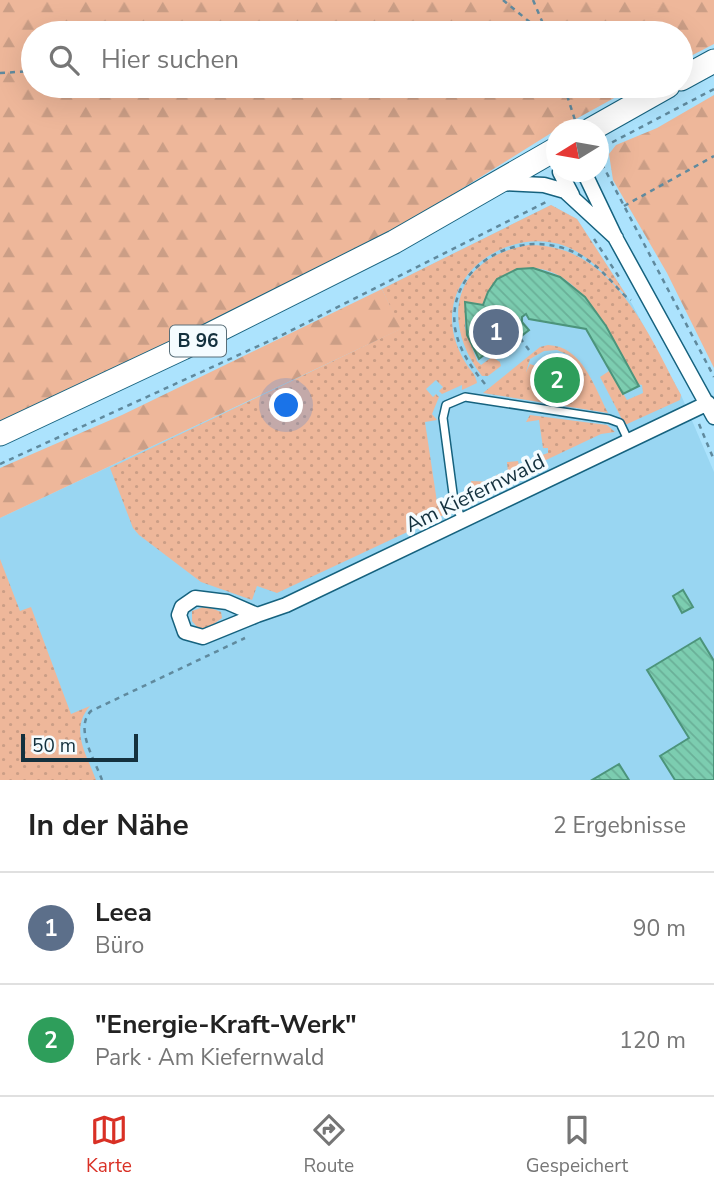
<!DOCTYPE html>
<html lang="de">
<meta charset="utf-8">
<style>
body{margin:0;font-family:"Nunito Sans",sans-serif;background:#f2f2f2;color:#222}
.compass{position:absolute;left:546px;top:119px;width:63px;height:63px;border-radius:50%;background:#fff;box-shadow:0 7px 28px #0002;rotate:259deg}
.scale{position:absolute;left:21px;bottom:18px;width:117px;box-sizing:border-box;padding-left:7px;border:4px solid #14313e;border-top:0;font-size:19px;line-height:24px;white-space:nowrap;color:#14313e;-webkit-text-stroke:5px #f5fcff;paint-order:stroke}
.you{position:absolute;left:287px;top:406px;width:24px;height:24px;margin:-18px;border:5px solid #fff;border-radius:50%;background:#1a73e8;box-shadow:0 0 0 10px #1a73e833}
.badge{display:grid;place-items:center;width:46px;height:46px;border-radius:50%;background:#d93025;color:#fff;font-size:23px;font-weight:700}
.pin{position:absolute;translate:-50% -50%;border:4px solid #fff;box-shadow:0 2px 7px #0006}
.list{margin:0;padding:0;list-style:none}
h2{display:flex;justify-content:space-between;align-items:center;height:91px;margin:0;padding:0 28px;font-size:30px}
h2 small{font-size:23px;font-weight:400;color:#767676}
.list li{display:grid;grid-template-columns:46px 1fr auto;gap:21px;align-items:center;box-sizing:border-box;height:112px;padding:0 28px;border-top:2px solid #e0e0e0}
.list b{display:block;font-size:26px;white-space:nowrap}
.list p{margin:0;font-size:23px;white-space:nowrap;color:#767676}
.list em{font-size:23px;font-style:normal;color:#767676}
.icon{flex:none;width:38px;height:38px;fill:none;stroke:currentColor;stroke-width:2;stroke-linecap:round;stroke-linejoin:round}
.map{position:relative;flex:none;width:714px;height:780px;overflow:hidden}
.search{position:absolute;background:#fff;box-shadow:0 7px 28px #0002;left:21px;right:21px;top:21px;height:77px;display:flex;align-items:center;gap:18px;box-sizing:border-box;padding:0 24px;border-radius:38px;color:#767676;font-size:26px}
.sheet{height:315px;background:#fff}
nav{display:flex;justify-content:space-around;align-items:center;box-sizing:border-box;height:98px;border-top:2px solid #e0e0e0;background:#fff;font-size:19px;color:#767676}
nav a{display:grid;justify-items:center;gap:4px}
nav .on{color:#d93025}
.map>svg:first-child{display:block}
</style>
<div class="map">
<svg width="714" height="780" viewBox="0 0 714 780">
<defs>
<pattern id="grass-dots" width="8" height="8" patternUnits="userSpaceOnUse" patternTransform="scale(1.75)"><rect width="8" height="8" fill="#eeb79a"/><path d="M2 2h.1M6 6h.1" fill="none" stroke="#cb9e86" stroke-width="1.8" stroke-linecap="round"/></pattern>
<pattern id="forest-firs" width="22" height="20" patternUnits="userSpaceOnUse" patternTransform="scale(1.75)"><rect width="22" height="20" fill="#eeb79a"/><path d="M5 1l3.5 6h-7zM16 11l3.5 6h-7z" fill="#cb9e86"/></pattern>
<pattern id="building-back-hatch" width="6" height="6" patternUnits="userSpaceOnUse" patternTransform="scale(1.75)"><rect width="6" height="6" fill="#7ccdb0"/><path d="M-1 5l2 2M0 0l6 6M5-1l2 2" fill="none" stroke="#6ab098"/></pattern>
</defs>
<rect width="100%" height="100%" fill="#ace3fd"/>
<!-- built -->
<path fill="#99d6f2" d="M551 205 577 219 632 304 681 395 714 472V780H0V518L399 330 382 289Z"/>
<!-- grass -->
<path fill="url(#grass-dots)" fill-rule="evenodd" d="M551 205 577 219 627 296C606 278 593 257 565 246 515 228 452 264 452 319 452 335 458 351 467 365 471 371 476 375 477 383L462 390V385L442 394 439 391 443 387 436 380 426 389 433 397 436 394 439 397 432 414 437 420 425 422 437 502 447 500 448 513 277 593 257 586 252 600 201 582 139 535 133 528 110 468 400 329 382 289Z
M529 245C612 244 648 333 681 395L680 400 625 425 600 377 609 371 627 400 643 393 642 385 638 384C615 343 576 250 513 271 497 276 487 289 483 305L465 303V328L477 361 481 365 492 357 500 362 501 366 488 376H482C439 320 454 257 529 245Z
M548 345C582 346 594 386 608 413L483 393 540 347ZM557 350 569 355 582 374 574 400 558 403 526 372 530 359 544 351Z
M530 415 607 425 615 432 601 434 472 495 463 503 460 494 472 491 471 481 496 482V475L508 473 507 462 518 461 519 466 532 465 531 459 548 453V448H543L539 420 526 422Z
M0 559 20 611 31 607 71 714 90 706C69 730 87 755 96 780H0Z
M206 606 221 612 222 618 208 628H198L192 621V611Z"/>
<!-- forest -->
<path fill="url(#forest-firs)" d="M0 0H714V44L681 61V33H33V86H636L556 130 397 229 165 347 0 423Z
M714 95V368L667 273 613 180 609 154 616 145 657 128Z
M382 289 401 329 0 518V468L122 415Z"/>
<!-- park -->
<path fill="#eeb79a" d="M530 364 550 371 575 366 589 387C574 408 553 403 531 396L526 372Z"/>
<!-- building -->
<path fill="url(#building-back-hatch)" stroke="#4c947b" stroke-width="2" d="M533 268 560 277 585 297 606 326 639 386 623 394 586 329 529 319 526 314 522 317V322L529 330 500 353 495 346 479 359 467 335 465 302 483 305 488 292 497 279 517 269Z
M683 590 693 607 682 613 673 596Z
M700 638 714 661V780H675L660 756 689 738 647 670Z
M619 764 629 780H592Z"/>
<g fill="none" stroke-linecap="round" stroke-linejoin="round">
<defs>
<path id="lane" d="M463 522 454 501 443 418 446 405 465 397 609 419 620 423 629 442"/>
<path id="street" d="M560 172 572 195
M584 172 616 239 714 417
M500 183 544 185 565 191 616 238
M257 615 203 637 185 632 179 615 182 607 195 598 227 602 257 615 286 605 708 403"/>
<path id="primary" d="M681 79 714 61
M590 130 668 86
M0 434 183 348 394 242 556 149"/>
</defs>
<!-- lane casing -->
<use href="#lane" stroke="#16627e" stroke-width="10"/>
<!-- street casing -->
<use href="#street" stroke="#16627e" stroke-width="17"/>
<!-- primary casing -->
<use href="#primary" stroke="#16627e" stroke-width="25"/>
<!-- path -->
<path stroke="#608a9e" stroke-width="2.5" stroke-dasharray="5 5" stroke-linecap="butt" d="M503 0 543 33
M533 0 547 33
M0 73 33 71
M564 86 575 120
M714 89 607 145 602 164 714 377
M624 206 714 156
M594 239 619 277
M520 338 529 350
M485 384C471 367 459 350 455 328 447 270 508 233 559 247 577 251 596 264 608 278 616 285 622 295 631 300
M699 424 714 460
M0 464 278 337 546 202
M102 780C95 760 74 728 91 711L245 638"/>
<!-- lane -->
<use href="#lane" stroke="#fff" stroke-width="7"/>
<!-- street -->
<use href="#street" stroke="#fff" stroke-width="14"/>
<!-- primary -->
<use href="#primary" stroke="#fff" stroke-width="23"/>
</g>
<g text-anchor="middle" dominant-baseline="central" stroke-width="7" stroke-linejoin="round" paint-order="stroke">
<!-- shield labels -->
<rect fill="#f5fcff" stroke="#586e78" stroke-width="2" x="170" y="325.5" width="56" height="31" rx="5"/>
<g font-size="19" font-weight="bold" fill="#14313e">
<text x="198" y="341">B 96</text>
</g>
<!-- street labels -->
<g font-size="21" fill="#14313e" stroke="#f5fcff">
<text transform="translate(475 493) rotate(-26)">Am Kiefernwald</text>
</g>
</g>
</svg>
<svg class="compass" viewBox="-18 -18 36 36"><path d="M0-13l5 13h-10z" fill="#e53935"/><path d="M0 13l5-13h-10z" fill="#767676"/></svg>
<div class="scale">50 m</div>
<div class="you"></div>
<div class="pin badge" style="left:496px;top:332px;background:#5c6f8a">1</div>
<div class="pin badge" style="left:557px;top:380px;background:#2e9e5b">2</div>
<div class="search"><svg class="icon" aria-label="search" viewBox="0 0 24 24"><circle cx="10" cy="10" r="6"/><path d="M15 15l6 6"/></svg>Hier suchen</div>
</div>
<section class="sheet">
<h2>In der Nähe<small>2 Ergebnisse</small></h2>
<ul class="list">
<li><span class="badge" style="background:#5c6f8a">1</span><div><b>Leea</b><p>Büro</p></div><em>90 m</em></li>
<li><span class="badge" style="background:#2e9e5b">2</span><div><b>&quot;Energie-Kraft-Werk&quot;</b><p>Park · Am Kiefernwald</p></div><em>120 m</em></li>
</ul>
</section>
<nav>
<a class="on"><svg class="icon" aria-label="map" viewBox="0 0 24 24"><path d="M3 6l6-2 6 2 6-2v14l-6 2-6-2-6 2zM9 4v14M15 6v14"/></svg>Karte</a>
<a><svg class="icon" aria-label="directions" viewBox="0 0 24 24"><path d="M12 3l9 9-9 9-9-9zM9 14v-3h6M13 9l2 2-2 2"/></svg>Route</a>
<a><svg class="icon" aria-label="saved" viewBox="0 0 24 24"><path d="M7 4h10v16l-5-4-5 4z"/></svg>Gespeichert</a>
</nav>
